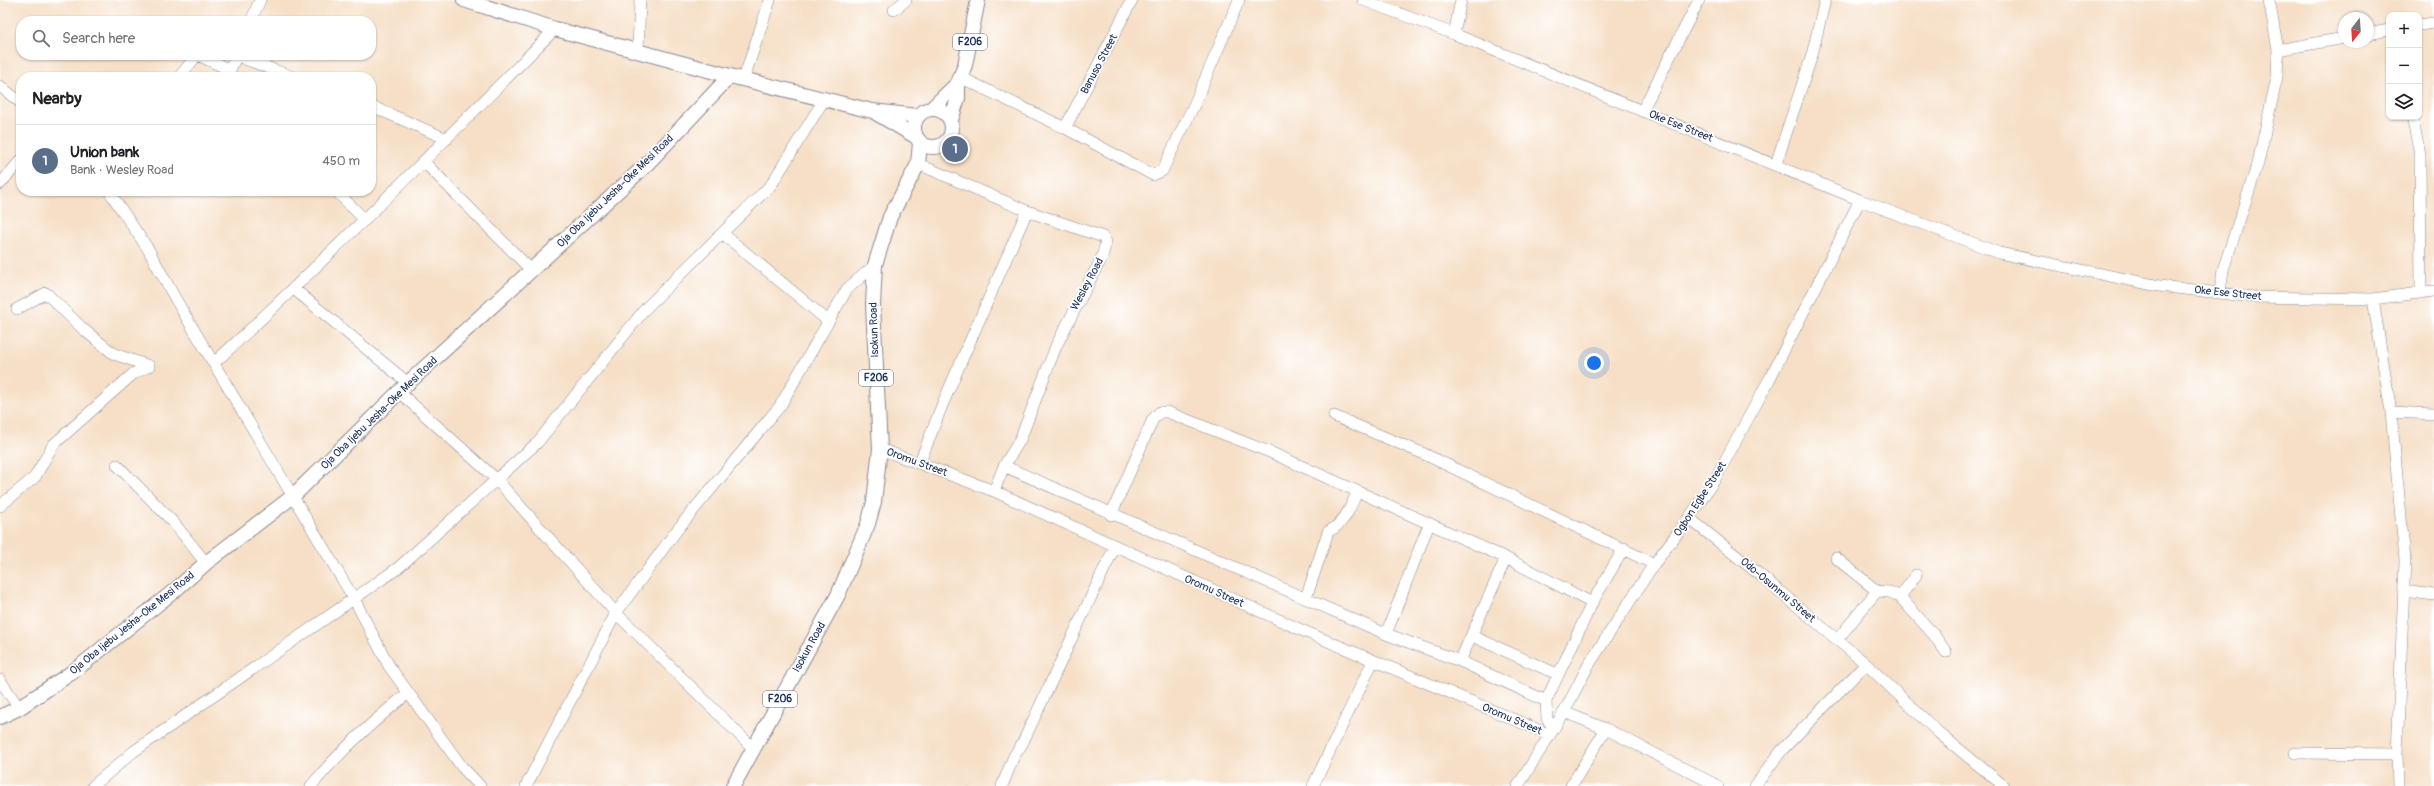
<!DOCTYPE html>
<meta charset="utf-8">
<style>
body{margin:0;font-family:Pangolin,sans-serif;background:#f6f6f6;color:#202124}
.controls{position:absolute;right:12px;top:12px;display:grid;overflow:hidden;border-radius:8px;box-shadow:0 1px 3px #0004}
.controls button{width:36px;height:36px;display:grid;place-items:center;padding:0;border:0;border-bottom:1px solid #e0e0e0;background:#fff;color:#202124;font:20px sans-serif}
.compass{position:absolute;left:2338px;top:12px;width:36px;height:36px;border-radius:50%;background:#fff;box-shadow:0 1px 3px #0004;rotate:197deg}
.you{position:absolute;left:1594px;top:363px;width:14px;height:14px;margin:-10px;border:3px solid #fff;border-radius:50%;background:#1a73e8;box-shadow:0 0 0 6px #1a73e833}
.badge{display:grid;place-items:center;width:26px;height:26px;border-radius:50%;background:#b5179e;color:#fff;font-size:13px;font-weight:700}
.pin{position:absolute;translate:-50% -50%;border:2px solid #fff;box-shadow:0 1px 4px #0006}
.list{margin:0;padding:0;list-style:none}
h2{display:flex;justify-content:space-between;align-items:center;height:52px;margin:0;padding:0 16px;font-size:17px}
h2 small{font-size:13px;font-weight:400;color:#757577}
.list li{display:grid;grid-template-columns:26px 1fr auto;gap:12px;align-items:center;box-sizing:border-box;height:72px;padding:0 16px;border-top:1px solid #e0e0e0}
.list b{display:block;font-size:15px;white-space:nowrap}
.list p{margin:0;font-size:13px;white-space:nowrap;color:#757577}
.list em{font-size:13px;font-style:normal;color:#757577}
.icon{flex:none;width:22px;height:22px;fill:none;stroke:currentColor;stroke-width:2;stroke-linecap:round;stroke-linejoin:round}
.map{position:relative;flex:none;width:2434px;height:786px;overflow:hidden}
.search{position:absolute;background:#fff;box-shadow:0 1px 3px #0004;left:16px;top:16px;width:360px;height:44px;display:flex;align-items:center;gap:10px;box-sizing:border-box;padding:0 14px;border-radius:16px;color:#757577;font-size:15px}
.panel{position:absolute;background:#fff;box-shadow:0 1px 3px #0004;left:16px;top:72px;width:360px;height:124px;border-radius:16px}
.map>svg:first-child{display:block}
</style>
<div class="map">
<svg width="2434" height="786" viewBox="0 0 2434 786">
<rect width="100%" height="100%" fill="#fff"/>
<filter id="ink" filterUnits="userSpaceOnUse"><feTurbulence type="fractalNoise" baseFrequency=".025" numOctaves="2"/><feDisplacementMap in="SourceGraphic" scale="8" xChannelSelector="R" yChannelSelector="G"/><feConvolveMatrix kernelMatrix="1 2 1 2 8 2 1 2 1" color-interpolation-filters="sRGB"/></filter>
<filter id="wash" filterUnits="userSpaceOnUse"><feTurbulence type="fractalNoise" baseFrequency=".012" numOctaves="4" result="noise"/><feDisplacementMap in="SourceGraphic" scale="16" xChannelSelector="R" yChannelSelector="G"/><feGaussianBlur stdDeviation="0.9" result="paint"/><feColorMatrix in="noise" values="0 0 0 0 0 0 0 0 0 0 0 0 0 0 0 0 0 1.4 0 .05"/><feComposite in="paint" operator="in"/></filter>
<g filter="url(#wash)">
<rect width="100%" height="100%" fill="#f6dfc6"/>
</g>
<g filter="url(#ink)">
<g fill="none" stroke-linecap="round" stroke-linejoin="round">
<defs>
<path id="minor" d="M1363 0 1454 34 1860 200 1999 253 2159 286 2254 297 2373 299 2434 291
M894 10 906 0
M251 21 260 0
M2419 25 2434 23
M1454 34 1461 0
M2368 34 2389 30
M2278 50 2344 38
M638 51 640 0
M198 55 230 70 237 55
M237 56 293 77
M179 77 197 55
M960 77 1065 128 1153 175 1162 171 1194 105 1239 0
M744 78 770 0
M0 86 21 103
M371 106 447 139
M1642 111 1699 0
M2412 117 2420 154 2421 293
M1065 128 1132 0
M425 163 532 271
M918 164 1027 211 1103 237 1106 242 1102 257 1056 346 1020 440 1004 466 994 491
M1776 164 1812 55 1825 0
M0 184 21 160
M109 191 148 249 176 300 354 599 389 666 462 767 480 786
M336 191 365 220
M722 233 828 321
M294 289 408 383
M2220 292 2223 270 2258 163 2277 77 2278 50 2269 0
M2373 299 2391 412 2405 560 2397 754 2398 786
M17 309 46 293 83 329 114 354 149 366
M214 363C331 255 443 143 555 29
M399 392 496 479 616 613 753 748
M2391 412 2434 414
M1334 416 1422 453 1654 564
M880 449 994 491 1306 632 1548 734
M920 462 943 403 1027 211
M117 465 173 522 206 563
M1004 466 1386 634 1460 661 1546 701
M0 506 35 477 53 445 133 374 149 366
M1111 515 1153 419 1160 412H1167L1272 453 1506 558 1592 603
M1689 518 1765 579 1866 664 1939 733 2004 786
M1836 558 1877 591
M1916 575 1900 597 1934 635 1946 652
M2404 591 2434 595
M1306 598 1328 532C1345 522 1350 509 1357 492
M1386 634 1429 524
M1472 636 1557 674
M1837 640 1877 591 1890 592 1900 597
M1460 661 1506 558
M0 680 19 708
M1564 712 1606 729 1718 786
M1553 727 1547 719 1546 701 1592 603 1624 548
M2295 753 2397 754
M93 786 133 752 398 568 537 443 646 308 771 185 825 98
M311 786C340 751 372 722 407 694
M526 786 616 613 677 530 780 406 847 289 875 265
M1002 786 1014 756 1022 744 1115 546
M1313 786 1373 661
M1518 786 1564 712 1588 666 1654 564 1689 518 1715 479 1769 380 1860 200
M1571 786 1606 729
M1755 786 1782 750 1866 664"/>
<path id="major" d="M464 0 555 29 730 76 872 111 918 116
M914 128a19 19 0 1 1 38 0a19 19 0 1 1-38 0Z
M931 109 958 83 965 65 978 0
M876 113 915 136
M951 120 958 98V83
M0 717 19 708 74 671 174 591 206 563 292 497 408 383 645 166 730 76
M733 786 838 595 868 524 874 502 880 449 873 305 875 265 890 217 918 164 920 143"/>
</defs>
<!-- minor casing -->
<use href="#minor" stroke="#888792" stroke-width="12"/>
<!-- major casing -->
<use href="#major" stroke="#888792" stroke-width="16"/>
<!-- minor -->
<use href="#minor" stroke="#fff" stroke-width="11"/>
<!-- major -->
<use href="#major" stroke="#fff" stroke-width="14"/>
</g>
</g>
<g text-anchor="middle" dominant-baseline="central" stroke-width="3.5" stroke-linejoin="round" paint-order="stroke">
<!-- shield labels -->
<g fill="#fff" stroke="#5f6d8e" stroke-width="1">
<rect x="953" y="34" width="34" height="16" rx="3"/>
<rect x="859" y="370" width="34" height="16" rx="3"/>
<rect x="763" y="691" width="34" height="16" rx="3"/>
</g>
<g font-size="10" font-weight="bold" fill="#1b2f5e">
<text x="970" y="42">F206</text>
<text x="876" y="378">F206</text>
<text x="780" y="699">F206</text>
</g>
<!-- street labels -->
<g font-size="11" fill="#1b2f5e" stroke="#fff">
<text transform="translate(1099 64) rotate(-62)">Banuso Street</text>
<text transform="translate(1681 126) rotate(22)">Oke Ese Street</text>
<text transform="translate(615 191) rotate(-44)">Oja Oba Ijebu Jesha-Oke Mesi Road</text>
<text transform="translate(1087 284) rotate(-62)">Wesley Road</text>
<text transform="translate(2228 293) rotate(6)">Oke Ese Street</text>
<text transform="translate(874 330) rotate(-92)">Isokun Road</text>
<text transform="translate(379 413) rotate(-44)">Oja Oba Ijebu Jesha-Oke Mesi Road</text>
<text transform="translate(917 462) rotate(20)">Oromu Street</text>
<text transform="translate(1700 499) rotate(-57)">Ogbon Egbe Street</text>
<text transform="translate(1778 590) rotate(40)">Odo-Osunmu Street</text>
<text transform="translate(1214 591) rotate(24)">Oromu Street</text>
<text transform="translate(132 623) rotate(-39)">Oja Oba Ijebu Jesha-Oke Mesi Road</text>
<text transform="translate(809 647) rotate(-61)">Isokun Road</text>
<text transform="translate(1512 719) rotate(23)">Oromu Street</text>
</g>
</g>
</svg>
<div class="controls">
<button>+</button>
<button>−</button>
<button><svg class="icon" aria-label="layers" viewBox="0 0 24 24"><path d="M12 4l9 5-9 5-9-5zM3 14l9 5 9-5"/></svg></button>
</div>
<svg class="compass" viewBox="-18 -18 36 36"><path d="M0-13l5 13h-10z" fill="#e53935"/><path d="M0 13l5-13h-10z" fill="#757577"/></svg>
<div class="you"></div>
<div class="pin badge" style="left:955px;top:149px;background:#5c6f8a">1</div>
<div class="search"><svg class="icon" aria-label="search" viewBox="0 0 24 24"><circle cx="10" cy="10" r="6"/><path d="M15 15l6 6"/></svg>Search here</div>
<section class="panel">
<h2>Nearby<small></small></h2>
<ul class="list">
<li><span class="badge" style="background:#5c6f8a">1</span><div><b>Union bank</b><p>Bank · Wesley Road</p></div><em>450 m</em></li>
</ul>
</section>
</div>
